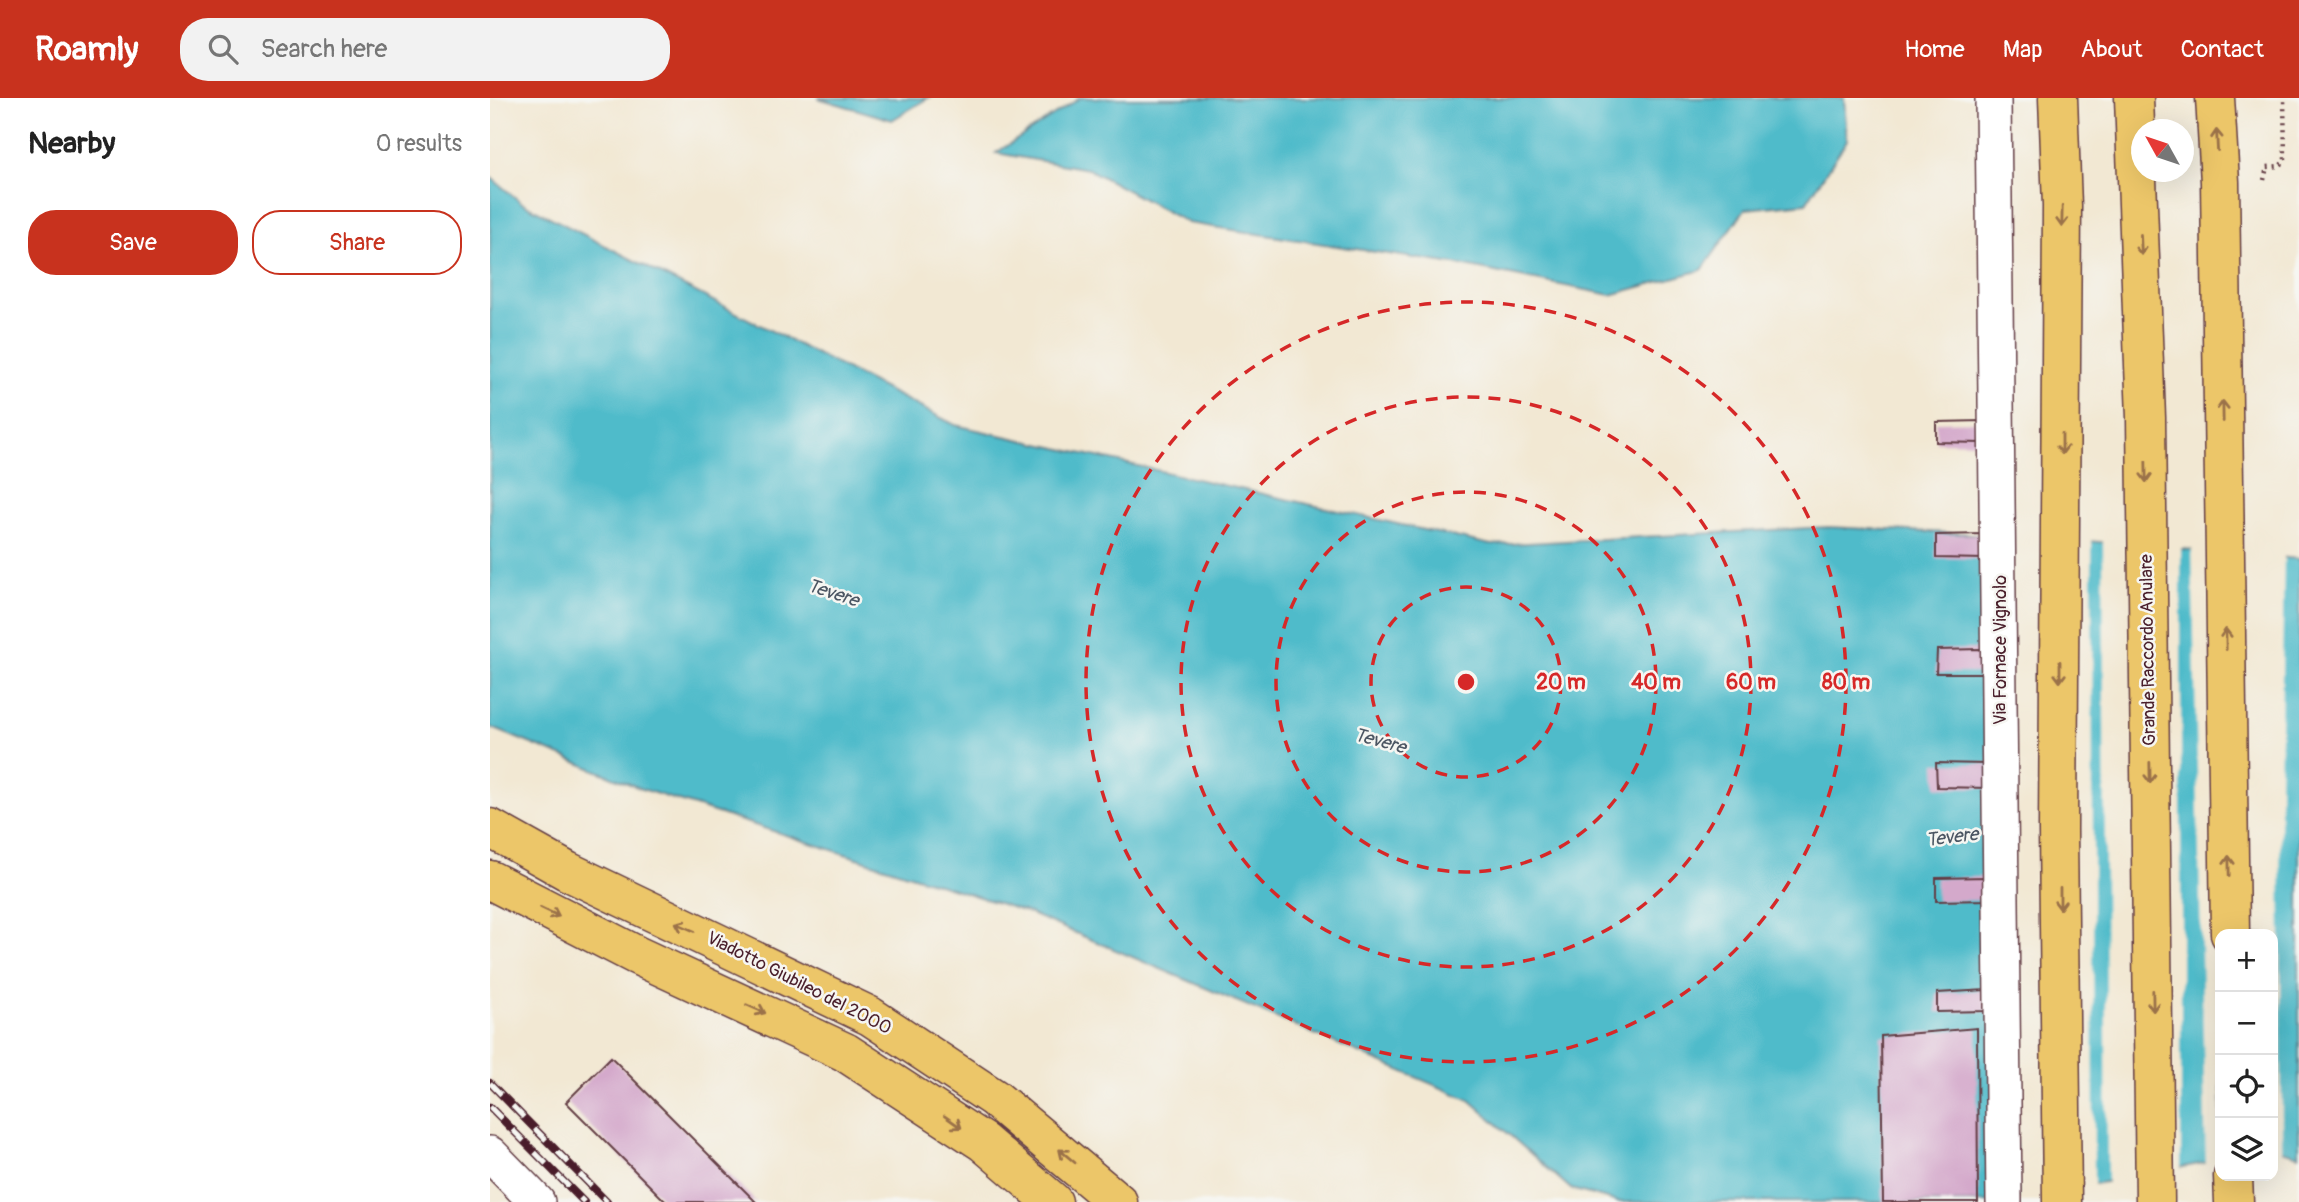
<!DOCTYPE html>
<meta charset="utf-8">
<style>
body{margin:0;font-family:Pangolin,sans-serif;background:#f2f2f2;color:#222}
.controls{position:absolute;right:21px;bottom:21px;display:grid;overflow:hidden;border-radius:14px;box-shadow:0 7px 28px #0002}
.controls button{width:63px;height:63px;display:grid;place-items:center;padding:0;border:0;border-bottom:2px solid #e0e0e0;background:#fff;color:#222;font:35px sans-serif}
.compass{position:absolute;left:1641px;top:21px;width:63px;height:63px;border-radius:50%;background:#fff;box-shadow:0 7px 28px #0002;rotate:310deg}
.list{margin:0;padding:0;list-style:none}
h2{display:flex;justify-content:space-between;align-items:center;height:91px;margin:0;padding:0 28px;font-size:30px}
h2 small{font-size:23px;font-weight:400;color:#767676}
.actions{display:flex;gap:14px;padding:21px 28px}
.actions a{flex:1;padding:16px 0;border:2px solid #c8321e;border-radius:28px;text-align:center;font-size:24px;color:#c8321e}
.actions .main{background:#c8321e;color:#fff}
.icon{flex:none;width:38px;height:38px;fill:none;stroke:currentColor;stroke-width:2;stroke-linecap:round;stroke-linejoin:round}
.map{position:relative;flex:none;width:1809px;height:1104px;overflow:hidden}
header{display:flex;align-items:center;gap:42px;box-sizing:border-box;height:98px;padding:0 35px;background:#c8321e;color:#fff}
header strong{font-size:33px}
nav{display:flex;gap:38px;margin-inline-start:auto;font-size:24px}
.search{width:490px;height:63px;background:#f2f2f2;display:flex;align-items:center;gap:18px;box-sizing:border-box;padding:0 24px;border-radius:28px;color:#767676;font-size:26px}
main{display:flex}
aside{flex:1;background:#fff}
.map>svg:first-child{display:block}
</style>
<header>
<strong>Roamly</strong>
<div class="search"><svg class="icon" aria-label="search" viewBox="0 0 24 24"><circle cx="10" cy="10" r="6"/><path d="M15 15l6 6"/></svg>Search here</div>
<nav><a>Home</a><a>Map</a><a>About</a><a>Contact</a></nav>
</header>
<main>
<aside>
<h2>Nearby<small>0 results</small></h2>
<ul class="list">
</ul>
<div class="actions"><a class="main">Save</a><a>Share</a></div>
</aside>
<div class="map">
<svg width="1809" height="1104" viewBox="0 0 1809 1104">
<rect width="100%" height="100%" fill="#f6f6f2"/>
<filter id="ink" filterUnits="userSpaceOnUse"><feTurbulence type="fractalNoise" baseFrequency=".0143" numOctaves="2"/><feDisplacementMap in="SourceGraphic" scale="14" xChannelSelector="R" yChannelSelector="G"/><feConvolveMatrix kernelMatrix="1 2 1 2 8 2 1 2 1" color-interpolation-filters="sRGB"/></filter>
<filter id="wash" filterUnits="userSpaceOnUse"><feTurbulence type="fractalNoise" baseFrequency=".00686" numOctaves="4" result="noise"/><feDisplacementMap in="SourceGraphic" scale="28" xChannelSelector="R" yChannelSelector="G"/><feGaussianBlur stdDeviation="1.57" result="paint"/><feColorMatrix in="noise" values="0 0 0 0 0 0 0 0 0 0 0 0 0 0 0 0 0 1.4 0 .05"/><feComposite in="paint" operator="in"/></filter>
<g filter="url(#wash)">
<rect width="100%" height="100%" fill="#f2e8d3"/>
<!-- water -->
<path fill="#4fbbca" stroke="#4c6d7a" stroke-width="2" d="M328 0H438L402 22Z
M590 0H1354L1357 42 1316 105 1255 111 1212 172 1121 197 970 167 698 125 598 71 506 55Z
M0 79 32 105 465 327 1001 447 1338 429 1562 440 1809 461V1057L1787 1051 1783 836H1730V1062L1510 1104H1128L1081 1091 980 1002 536 814 152 691 0 629Z"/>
<!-- pier -->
<path fill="#f2e8d3" d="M1495 434 1602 440 1604 1089 1529 1104Z
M1613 441 1691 448V1073L1617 1087Z
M1702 448 1794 456 1790 698 1792 1056 1783 1055V836H1730V1065L1716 1068Z"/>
<g id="blocks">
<!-- building -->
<path fill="#d4a9cb" d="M1493 323V345L1446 344V324Z
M1495 436V461L1446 460V437Z
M1491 551 1492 575H1446L1447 552Z
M1446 665 1498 666 1499 690 1447 689Z
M1498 779 1499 802 1446 803V780Z
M1496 892 1497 913 1447 914V895Z
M1487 930 1488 1104H1393L1391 938Z
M121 959 266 1104H176L76 1004Z"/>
</g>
</g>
<g filter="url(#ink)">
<use href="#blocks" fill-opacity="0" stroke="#633d44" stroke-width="2"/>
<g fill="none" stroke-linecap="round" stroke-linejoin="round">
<defs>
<path id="tertiary" d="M1503 0 1514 1104
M0 1056 47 1104"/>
<path id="trunk" d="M0 730 77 773 380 918 504 1000 628 1104
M0 782 146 857 355 954 493 1044 563 1104"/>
<path id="motorway" d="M1568 0 1572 108 1568 732 1572 1104
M1644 0 1656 320 1665 1104
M1725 0 1730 84 1740 836
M1743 1078 1744 1104"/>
</defs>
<!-- tertiary casing -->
<use href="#tertiary" stroke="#633d44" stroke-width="38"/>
<!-- trunk casing -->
<use href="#trunk" stroke="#633d44" stroke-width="41"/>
<!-- motorway casing -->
<use href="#motorway" stroke="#633d44" stroke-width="41"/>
<!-- path -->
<path stroke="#633d44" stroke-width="4.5" stroke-dasharray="2 5" stroke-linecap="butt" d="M1774 82 1777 69 1790 68 1795 62 1794 0"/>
<!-- tertiary -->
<use href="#tertiary" stroke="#fff" stroke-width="35"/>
<!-- trunk -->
<use href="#trunk" stroke="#ecc669" stroke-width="38"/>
<!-- motorway -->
<use href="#motorway" stroke="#ecc669" stroke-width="38"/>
<defs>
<path id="rail" d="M0 985 117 1104
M0 1009 94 1104"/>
</defs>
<!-- rail casing -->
<use href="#rail" stroke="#4a1f2b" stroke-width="8"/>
<!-- rail -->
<use href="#rail" stroke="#f6f6f2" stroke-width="5" stroke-dasharray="16" stroke-linecap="butt"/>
</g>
<!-- one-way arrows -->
<defs><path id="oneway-shaft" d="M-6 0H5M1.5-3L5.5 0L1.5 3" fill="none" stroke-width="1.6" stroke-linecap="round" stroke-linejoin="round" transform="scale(1.75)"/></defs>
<g stroke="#9b724a">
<use href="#oneway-shaft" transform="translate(1727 42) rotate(-93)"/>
<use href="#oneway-shaft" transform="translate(1572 119) rotate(91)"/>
<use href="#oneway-shaft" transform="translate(1651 147) rotate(87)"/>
<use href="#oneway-shaft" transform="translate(1733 313) rotate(-91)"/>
<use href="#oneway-shaft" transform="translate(1572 346) rotate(90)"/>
<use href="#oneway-shaft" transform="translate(1656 374) rotate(89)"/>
<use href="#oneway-shaft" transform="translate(1736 541) rotate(-91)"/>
<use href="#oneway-shaft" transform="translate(1570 574) rotate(90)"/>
<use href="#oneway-shaft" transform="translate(1660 675) rotate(89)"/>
<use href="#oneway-shaft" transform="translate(1739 768) rotate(-91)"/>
<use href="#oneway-shaft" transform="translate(1570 801) rotate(90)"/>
<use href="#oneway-shaft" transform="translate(60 814) rotate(26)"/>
<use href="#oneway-shaft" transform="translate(195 829) rotate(-156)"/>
<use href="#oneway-shaft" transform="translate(1663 903) rotate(89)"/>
<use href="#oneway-shaft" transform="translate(266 911) rotate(24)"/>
<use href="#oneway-shaft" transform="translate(463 1024) rotate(35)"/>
<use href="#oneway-shaft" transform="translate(577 1058) rotate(-140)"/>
</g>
</g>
<!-- distance rings -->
<g fill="none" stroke="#d62828" stroke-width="3.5" stroke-dasharray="12 9">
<circle cx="976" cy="584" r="95"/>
<circle cx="976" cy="584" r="190"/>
<circle cx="976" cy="584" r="285"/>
<circle cx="976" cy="584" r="380"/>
</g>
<g text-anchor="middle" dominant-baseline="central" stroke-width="5" stroke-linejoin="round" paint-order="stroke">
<!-- street labels -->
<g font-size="18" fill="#4a1f2b" stroke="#f6f6f2">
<text transform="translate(1510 552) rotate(-90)">Via Fornace Vignolo</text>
<text transform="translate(1658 552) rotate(-91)">Grande Raccordo Anulare</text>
<text transform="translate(309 885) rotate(27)">Viadotto Giubileo del 2000</text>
</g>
<!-- water labels -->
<g font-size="19" font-style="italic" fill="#4c5663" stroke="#f6f6f2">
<text transform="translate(343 495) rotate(18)">Tevere</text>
<text transform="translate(890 643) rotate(15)">Tevere</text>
<text transform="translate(1462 739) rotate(-7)">Tevere</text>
</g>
</g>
<circle cx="976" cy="584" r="10" fill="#d62828" stroke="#f6f6f2" stroke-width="3.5"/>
<g font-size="21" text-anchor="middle" font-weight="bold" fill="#d62828" stroke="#f6f6f2" stroke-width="5" stroke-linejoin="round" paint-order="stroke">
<text x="1071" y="591">20 m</text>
<text x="1166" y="591">40 m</text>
<text x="1261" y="591">60 m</text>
<text x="1356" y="591">80 m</text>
</g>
</svg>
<div class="controls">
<button>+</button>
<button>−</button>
<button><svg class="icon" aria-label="locate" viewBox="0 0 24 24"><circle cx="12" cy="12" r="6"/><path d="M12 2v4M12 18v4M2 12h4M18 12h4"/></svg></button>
<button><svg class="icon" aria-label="layers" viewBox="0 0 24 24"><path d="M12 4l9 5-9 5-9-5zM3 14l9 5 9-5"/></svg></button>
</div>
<svg class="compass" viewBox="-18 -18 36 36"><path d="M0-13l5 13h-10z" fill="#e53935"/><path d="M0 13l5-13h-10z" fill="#767676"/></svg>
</div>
</main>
